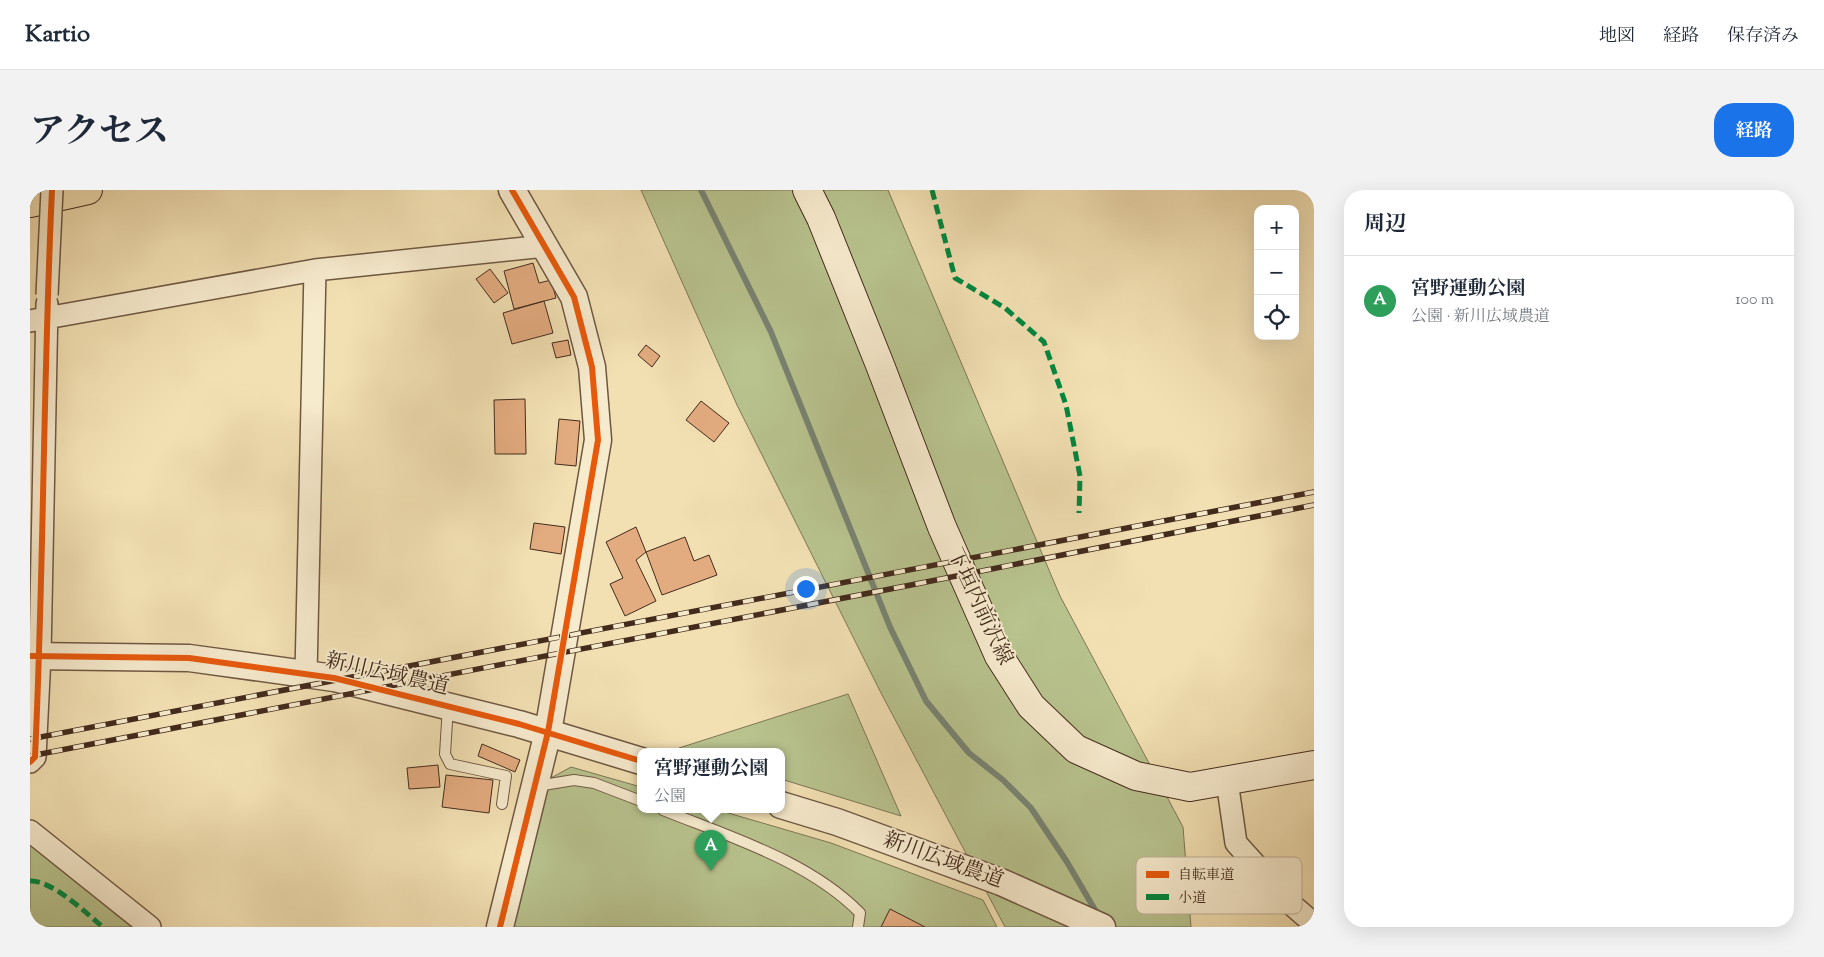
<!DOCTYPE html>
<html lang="ja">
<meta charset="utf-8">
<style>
body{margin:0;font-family:"Sorts Mill Goudy","Noto Serif JP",serif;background:#f2f2f3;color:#1f2937}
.controls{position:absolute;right:15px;top:15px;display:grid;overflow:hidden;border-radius:10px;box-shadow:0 5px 20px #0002}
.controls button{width:45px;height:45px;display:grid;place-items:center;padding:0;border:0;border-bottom:1px solid #e0e1e3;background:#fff;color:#1f2937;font:25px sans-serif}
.you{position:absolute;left:775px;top:398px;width:18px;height:18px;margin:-12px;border:4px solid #fff;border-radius:50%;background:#1a73e8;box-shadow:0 0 0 8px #1a73e833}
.badge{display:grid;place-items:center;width:32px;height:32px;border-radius:50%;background:#1a73e8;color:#fff;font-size:16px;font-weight:700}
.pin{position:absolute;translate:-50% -41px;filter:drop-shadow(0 1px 2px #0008)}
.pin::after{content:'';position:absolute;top:26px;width:18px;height:15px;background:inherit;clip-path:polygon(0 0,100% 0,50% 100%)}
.popup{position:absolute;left:607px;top:558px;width:148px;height:65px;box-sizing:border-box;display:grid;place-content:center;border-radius:10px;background:#fff;filter:drop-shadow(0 1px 4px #0005);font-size:16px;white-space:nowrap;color:#747a83}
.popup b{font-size:19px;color:#1f2937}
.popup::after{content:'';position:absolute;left:50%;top:100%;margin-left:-10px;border:10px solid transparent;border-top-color:#fff}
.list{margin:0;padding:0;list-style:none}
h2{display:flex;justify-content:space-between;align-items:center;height:65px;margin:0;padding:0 20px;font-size:21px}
h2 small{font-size:16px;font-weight:400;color:#747a83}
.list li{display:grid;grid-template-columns:32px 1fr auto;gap:15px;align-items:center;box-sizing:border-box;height:90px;padding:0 20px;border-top:1px solid #e0e1e3}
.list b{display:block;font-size:19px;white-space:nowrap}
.list p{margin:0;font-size:16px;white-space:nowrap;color:#747a83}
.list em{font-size:16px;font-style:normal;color:#747a83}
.icon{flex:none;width:28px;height:28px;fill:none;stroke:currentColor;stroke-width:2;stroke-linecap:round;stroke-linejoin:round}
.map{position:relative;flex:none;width:1284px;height:737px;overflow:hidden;border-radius:20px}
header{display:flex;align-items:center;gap:30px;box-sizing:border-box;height:70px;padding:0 25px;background:#fff;border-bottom:1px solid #e0e1e3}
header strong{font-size:24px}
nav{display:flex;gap:28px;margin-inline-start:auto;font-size:18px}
.intro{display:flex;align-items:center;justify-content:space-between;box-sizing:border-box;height:120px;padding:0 30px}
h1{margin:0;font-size:35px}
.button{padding:12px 22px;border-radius:20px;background:#1a73e8;color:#fff;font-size:18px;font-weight:700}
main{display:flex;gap:30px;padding:0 30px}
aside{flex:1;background:#fff;border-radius:20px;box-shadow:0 5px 20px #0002}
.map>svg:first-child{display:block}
</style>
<header>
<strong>Kartio</strong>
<nav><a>地図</a><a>経路</a><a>保存済み</a></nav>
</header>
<div class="intro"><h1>アクセス</h1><a class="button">経路</a></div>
<main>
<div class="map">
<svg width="1284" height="737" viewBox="0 0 1284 737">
<rect width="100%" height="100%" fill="#f2e0b3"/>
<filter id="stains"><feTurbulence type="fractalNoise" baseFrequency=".004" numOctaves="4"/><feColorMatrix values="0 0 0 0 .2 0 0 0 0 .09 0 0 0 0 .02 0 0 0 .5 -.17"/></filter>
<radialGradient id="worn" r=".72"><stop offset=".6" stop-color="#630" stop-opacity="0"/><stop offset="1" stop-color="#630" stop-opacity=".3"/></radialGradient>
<!-- green -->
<path fill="#b8c38e" stroke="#7e7755" d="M611 0H858L1030 406 1153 637 1161 737H975L851 503 707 215Z
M818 504 871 626 751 589V562H663L649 558Z
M541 577 611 597V620H688L801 653 953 710 967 737H470L506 596Z
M0 645 102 737H0Z"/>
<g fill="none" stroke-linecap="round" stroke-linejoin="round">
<!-- stream -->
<path stroke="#788372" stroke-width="6" d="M671 0 741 142 860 437 896 511 939 563 973 590 1001 618 1037 672 1068 725"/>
</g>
<!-- building -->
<path fill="#e3ab80" stroke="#432b1c" d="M503 73 509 93 521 90 526 108 484 119 474 81Z
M460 79 478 103 464 113 446 89Z
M514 111 523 143 482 154 473 123Z
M538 150 541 165 526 168 522 153Z
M616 155 630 166 622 177 608 165Z
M495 209 496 264H465L464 210Z
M671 211 699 233 684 252 656 230Z
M529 229 550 231 546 276 525 274Z
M504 333 535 337 531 364 500 359Z
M606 337 616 362 606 370 626 411 595 426 580 394 593 388 576 352Z
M655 347 664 371 679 365 687 385 632 405 616 362Z
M452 554 490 570 485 582 448 566Z
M408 575 410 597 379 599 377 578Z
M416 585 463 590 459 623 412 617Z
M860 719 895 737H851Z"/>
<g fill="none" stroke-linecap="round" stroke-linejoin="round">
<defs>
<path id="service" d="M418 516 415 564 420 574 476 586 472 614
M507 596 544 590 564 593 611 611
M633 620C700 647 779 671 830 723L828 737"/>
<path id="minor" d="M0 131 285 80 515 56
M276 484 285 80
M0 572 5 567 10 466 17 114
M1197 591 1206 653 1261 714 1284 734
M0 641 120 737"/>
<path id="tertiary" d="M0 466 159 468 304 488 489 534 611 571
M751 615 807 632 971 692 1072 737
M470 737 518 542 568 250 562 177 544 107 482 0"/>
<path id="secondary" d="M777 0 791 28 850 175 912 337 969 466 1001 516 1046 559 1106 586 1160 597 1284 575"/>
<path id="motorway" d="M0 13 58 0"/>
</defs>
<!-- service casing -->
<use href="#service" stroke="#6f5842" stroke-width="12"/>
<!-- minor casing -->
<use href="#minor" stroke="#6f5842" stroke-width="24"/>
<!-- tertiary casing -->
<use href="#tertiary" stroke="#6f5842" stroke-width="29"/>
<!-- secondary casing -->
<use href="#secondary" stroke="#432b1c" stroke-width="30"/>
<!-- motorway casing -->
<use href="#motorway" stroke="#432b1c" stroke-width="30"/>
<!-- service -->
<use href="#service" stroke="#f7ebce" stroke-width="10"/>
<!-- minor -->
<use href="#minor" stroke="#f7ebce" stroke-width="21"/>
<!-- tertiary -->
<use href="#tertiary" stroke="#f7ebce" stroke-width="26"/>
<!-- secondary -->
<use href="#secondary" stroke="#f7ebce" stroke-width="28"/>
<!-- motorway -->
<use href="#motorway" stroke="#f2e0b3" stroke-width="28"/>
<defs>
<path id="rail" d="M0 549 1284 302
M0 566 886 394 1284 315"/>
</defs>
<!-- rail casing -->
<use href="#rail" stroke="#432b1c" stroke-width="5.5"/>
<!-- rail -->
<use href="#rail" stroke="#f7ebce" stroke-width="4" stroke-dasharray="11" stroke-linecap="butt"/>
<defs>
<path id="minor-bridge" d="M17 105 22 0"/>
</defs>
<!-- minor-bridge casing -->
<use href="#minor-bridge" stroke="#6f5842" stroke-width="24" stroke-linecap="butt"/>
<!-- minor-bridge -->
<use href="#minor-bridge" stroke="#f7ebce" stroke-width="21"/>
<!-- quiet -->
<path stroke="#00873e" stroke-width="5" stroke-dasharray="10 5" stroke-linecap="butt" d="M902 0 925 88 975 118 1014 152 1036 215 1050 286 1049 323
M0 691C22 690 56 723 73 737"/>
<defs>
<path id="cycleway" d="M0 466 159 468 304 488 489 534 611 571
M0 572 5 567C14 378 13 189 22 0
M470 737 518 542 568 250 562 177 544 107 482 0"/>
</defs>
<!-- cycleway casing -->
<use href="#cycleway" stroke="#f7ebce" stroke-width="9"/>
<!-- cycleway -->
<use href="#cycleway" stroke="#e8590c" stroke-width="6"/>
</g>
<g text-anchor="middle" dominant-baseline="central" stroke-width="4" stroke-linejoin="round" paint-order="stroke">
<!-- street labels -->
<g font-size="21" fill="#432b1c" stroke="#f7ebce">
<text transform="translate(949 417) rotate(65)">下垣内前沢線</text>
<text transform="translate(357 485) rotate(13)">新川広域農道</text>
<text transform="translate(913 671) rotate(20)">新川広域農道</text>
</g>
</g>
<!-- legend -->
<rect x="1106" y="667" width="166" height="57" rx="8" fill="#f7ebce" stroke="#c1b199" stroke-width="1"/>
<rect x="1116" y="681" width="23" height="7" fill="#e8590c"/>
<rect x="1116" y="704" width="23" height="6" fill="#00873e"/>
<g font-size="14" fill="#432b1c">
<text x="1148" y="689">自転車道</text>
<text x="1148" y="712">小道</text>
</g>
<rect width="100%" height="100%" filter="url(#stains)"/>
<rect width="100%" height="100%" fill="url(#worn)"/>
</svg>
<div class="controls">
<button>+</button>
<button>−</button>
<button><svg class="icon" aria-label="locate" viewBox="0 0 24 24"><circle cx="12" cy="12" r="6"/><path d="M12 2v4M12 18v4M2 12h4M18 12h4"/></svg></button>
</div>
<div class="you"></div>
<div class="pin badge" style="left:681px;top:681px;background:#2e9e5b">A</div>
<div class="popup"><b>宮野運動公園</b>公園</div>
</div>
<aside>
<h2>周辺<small></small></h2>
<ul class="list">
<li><span class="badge" style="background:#2e9e5b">A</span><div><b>宮野運動公園</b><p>公園 · 新川広域農道</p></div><em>100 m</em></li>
</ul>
</aside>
</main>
